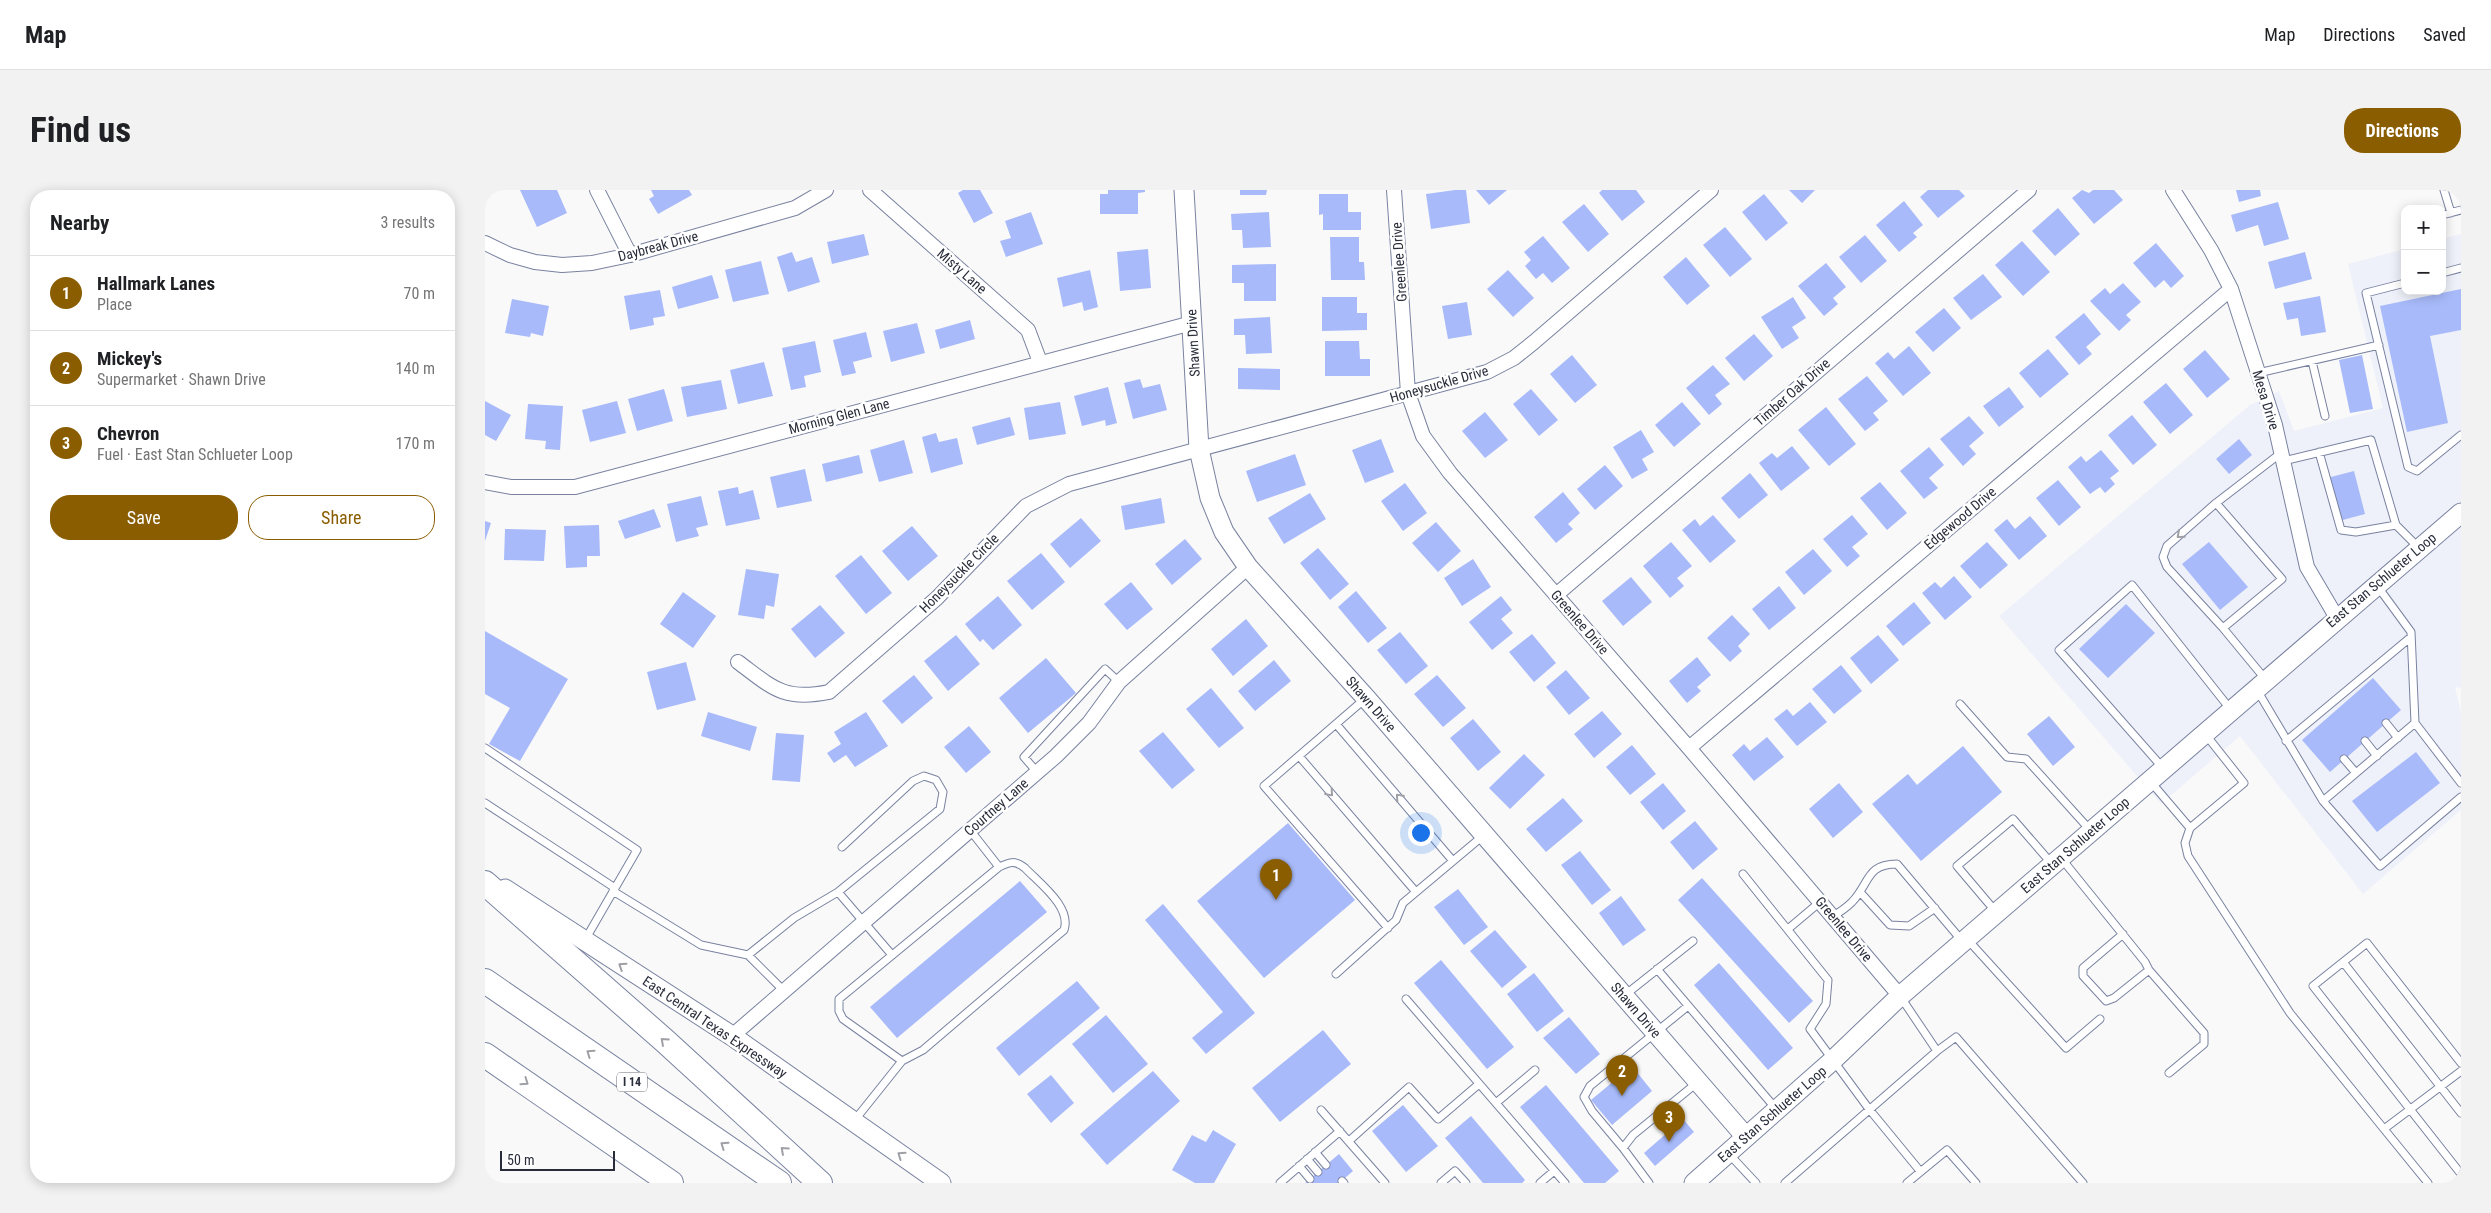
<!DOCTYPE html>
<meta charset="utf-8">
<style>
body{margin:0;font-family:"Roboto Condensed",sans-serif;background:#f2f2f2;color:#202124}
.controls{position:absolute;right:15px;top:15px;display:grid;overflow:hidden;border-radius:10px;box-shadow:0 2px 12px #0003}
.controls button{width:45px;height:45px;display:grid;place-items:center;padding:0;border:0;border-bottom:1px solid #e0e0e0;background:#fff;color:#202124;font:25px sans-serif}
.scale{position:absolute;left:15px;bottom:12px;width:115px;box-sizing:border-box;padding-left:5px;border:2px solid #292d3a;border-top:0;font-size:14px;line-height:18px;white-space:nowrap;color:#292d3a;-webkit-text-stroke:4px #fff;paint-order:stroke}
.you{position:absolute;left:935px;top:642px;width:18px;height:18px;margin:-12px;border:4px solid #fff;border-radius:50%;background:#1a73e8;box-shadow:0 0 0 8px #1a73e833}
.badge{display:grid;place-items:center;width:32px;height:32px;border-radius:50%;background:#8a5d00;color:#fff;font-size:16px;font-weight:700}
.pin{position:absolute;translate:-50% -41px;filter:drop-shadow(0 1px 2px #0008)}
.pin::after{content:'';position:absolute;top:26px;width:18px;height:15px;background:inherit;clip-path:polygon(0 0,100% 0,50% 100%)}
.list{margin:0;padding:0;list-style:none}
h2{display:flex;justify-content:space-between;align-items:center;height:65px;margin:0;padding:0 20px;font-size:21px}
h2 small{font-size:16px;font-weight:400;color:#757577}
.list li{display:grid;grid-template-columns:32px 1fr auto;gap:15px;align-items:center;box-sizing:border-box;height:75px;padding:0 20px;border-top:1px solid #e0e0e0}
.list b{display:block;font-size:19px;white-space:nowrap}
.list p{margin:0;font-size:16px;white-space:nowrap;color:#757577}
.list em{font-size:16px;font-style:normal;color:#757577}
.actions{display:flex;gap:10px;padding:15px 20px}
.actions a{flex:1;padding:11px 0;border:1px solid #8a5d00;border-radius:20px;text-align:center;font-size:18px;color:#8a5d00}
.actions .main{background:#8a5d00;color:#fff}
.map{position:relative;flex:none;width:1976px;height:993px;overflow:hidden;border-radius:20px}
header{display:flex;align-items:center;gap:30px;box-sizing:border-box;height:70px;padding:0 25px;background:#fff;border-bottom:1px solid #e0e0e0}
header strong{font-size:24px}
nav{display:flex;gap:28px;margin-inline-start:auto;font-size:18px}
.intro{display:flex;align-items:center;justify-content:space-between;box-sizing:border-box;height:120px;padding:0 30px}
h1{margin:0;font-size:35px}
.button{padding:12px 22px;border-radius:20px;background:#8a5d00;color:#fff;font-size:18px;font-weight:700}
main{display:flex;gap:30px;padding:0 30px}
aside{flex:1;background:#fff;border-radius:20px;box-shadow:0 2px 12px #0003}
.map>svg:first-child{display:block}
</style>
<header>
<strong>Map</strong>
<nav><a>Map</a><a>Directions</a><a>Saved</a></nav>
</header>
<div class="intro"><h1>Find us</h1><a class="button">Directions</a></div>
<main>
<aside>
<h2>Nearby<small>3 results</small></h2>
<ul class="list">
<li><span class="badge">1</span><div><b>Hallmark Lanes</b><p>Place</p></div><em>70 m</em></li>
<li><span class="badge">2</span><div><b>Mickey's</b><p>Supermarket · Shawn Drive</p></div><em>140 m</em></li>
<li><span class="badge">3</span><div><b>Chevron</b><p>Fuel · East Stan Schlueter Loop</p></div><em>170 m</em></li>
</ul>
<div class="actions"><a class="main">Save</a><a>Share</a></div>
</aside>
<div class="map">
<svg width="1976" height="993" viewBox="0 0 1976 993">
<rect width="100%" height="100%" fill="#f9f9f9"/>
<!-- built -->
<path fill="#eef1f9" d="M1976 44V498L1970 497 1976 522V620L1878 704 1755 546 1676 614 1514 426 1765 215 1794 201 1809 241 1898 218 1863 74 1920 59V101H1957V49Z"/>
<!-- building -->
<path fill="#a8bafa" d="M35 0H72L82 23 52 37Z
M166 0H204L207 5 173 24 164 9 169 6Z
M478 0H495L508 23 489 33 473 3Z
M623 0H660V2L653 3V24H615V4H623Z
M755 0H782L781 5H755Z
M970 0H981L985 33 946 39 941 4Z
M991 0H1022L1004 15Z
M1117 0H1151L1160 12 1137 31 1114 3Z
M1304 0H1330L1317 13Z
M1443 0H1474L1480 6 1453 28 1435 7Z
M1597 0 1604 3 1608 0H1629L1638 10 1609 34 1587 8Z
M1751 0H1775L1776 6 1754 12Z
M834 4H863V22H876V40H838V24L834 25Z
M1279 4 1303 33 1281 51 1257 22Z
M1419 11 1438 35 1428 43 1432 47 1414 62 1391 35Z
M1793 12 1804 49 1779 56 1773 35 1751 42 1746 25Z
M1099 14 1124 44 1103 62 1077 32Z
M1573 18 1595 44 1570 66 1547 41Z
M546 22 558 54 521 67 515 51 526 48 520 31Z
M784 22 786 57 758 58 757 40H747L746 24Z
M1240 37 1267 69 1245 87 1218 55Z
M379 44 384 65 347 74 342 52Z
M1380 45 1402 71 1376 93 1354 67Z
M1058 46 1085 78 1067 93 1058 83 1051 89 1040 76 1046 70 1039 62Z
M845 47H874V72H879L880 90H846Z
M1537 51 1565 82 1538 106 1510 75Z
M1671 53 1699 86 1686 98 1679 90 1670 98 1648 73Z
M663 59 666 98 635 101 632 62Z
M307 62 311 72 327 67 335 92 303 102 292 67Z
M1820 62 1827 89 1790 99 1783 72Z
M1201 67 1225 96 1202 115 1178 87Z
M276 71 284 104 248 112 240 80Z
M1341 73 1361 97 1348 108 1353 114 1339 126 1313 96Z
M791 74V111H759V93H747V75Z
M605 80 613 117 599 121 597 112 578 117 572 88Z
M1023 80 1049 108 1028 127 1002 99Z
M1498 84 1517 107 1486 130 1468 108Z
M227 85 234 108 193 119 187 97Z
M1638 93 1656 112 1641 125 1646 130 1634 141 1605 111 1620 98 1625 104Z
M1976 99V140L1945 146 1963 233 1922 242 1895 116Z
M175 100 180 126 168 128 169 135 145 140 139 106Z
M1835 106 1841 142 1816 146 1813 128 1802 130 1798 113Z
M837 107H872V123H882V140L837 141Z
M1308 107 1321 128 1307 137 1314 148 1297 159 1276 127Z
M27 109 64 116 58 146 46 143 45 147 20 143Z
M982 112 987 145 963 149 957 116Z
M1459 118 1476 138 1448 162 1430 142Z
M1599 123 1616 144 1601 157 1607 164 1594 175 1570 147Z
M785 127 787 163 761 164 760 145H749V129Z
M485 130 490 149 455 159 450 140Z
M432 133 440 163 406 172 398 141Z
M381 142 387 167 368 172 371 183 357 186 348 150Z
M1269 144 1288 166 1259 191 1240 168Z
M330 151 336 182 319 186 321 197 306 200 297 158Z
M840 151H874L875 169H885V186H840Z
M1424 156 1446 183 1418 206 1390 173 1403 162 1409 169Z
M1563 159 1584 184 1555 208 1534 183Z
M1720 160 1745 189 1722 208 1698 179Z
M1087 165 1112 195 1090 213 1065 184Z
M1877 165 1888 219 1865 223 1854 170Z
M279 172 288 206 253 214 245 180Z
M1228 175 1245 194 1230 205 1237 214 1224 225 1201 198Z
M753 178 795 179V200L753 199Z
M1382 186 1403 211 1388 223 1394 230 1380 241 1353 209Z
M655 189 658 198 675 194 682 220 648 229 639 193Z
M236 190 242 219 202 227 196 197Z
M1681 193 1708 225 1685 244 1658 212Z
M623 197 632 233 621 236 620 230 597 236 589 206Z
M1524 197 1539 217 1514 237 1498 216Z
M179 199 188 231 152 241 143 209Z
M1046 199 1073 230 1054 246 1028 214Z
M0 211 26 225 11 251 0 245Z
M132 211 141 243 105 252 97 220Z
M575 212 581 244 544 250 539 218Z
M1197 212 1216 234 1189 257 1170 235Z
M43 214 78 216 75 260 60 259 61 251 40 249Z
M1341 217 1371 254 1344 276 1313 240Z
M1000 222 1023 250 1000 268 977 241Z
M1647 225 1672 255 1648 275 1623 245Z
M1484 226 1499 243 1484 256 1491 264 1478 276 1455 249Z
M525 227 530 245 492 255 487 237Z
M1156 240 1169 262 1157 269 1163 280 1147 289 1128 257Z
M451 243 454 252 472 248 478 274 446 283 437 247Z
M896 249 909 282 880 293 867 260Z
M1754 249 1767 265 1744 284 1731 269Z
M419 250 428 283 394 292 385 260Z
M1307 256 1325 278 1296 301 1274 273 1287 263 1292 268Z
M1444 257 1459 275 1444 288 1453 298 1439 309 1415 281Z
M1616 260 1634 281 1625 288 1630 294 1620 303 1615 297 1605 304 1583 277 1596 266 1601 272Z
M810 264 821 295 772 312 761 281Z
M374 265 378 283 341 292 337 274Z
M1120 275 1138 296 1110 320 1092 299Z
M320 279 327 311 292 318 285 287Z
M1869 281 1880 324 1854 331 1842 288Z
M1265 283 1283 305 1254 329 1236 308Z
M1573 290 1596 317 1574 336 1551 308Z
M1395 292 1422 323 1402 340 1375 308Z
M920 293 942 323 918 341 896 311Z
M253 297 254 304 268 300 275 329 241 336 233 301Z
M1078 302 1095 323 1083 334 1088 339 1071 353 1049 327Z
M825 303 841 329 799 354 783 328Z
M216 306 223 335 211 338 214 346 191 352 182 314Z
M676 308 680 333 640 340 636 316Z
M169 319 176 337 140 349 133 331Z
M1228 325 1251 351 1225 373 1197 340 1210 329 1215 336Z
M1367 325 1383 344 1367 357 1375 366 1362 377 1338 349Z
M1545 326 1562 346 1534 370 1509 340 1522 329 1530 339Z
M596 328 616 351 585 378 565 354Z
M0 331 6 333 0 351Z
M951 332 976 361 953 382 927 353Z
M114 335 115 366H102V377L81 378 79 336Z
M427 336 453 366 423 391 397 361Z
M20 339 61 340 59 371 19 370Z
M700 349 717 369 687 395 670 374Z
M1186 352 1207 376 1192 388 1199 396 1185 408 1158 376Z
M1502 352 1523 375 1495 399 1475 376Z
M1724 352 1763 397 1735 420 1697 374Z
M833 358 864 394 845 410 815 373Z
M1328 359 1347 381 1319 405 1300 382Z
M556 363 580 392 547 420 522 391Z
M376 365 407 403 381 424 350 386Z
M988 369 1006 397 977 416 959 388Z
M261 379 294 384 289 417 281 415 279 429 253 425Z
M1469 386 1487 407 1460 430 1437 403 1450 392 1456 398Z
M1146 387 1167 412 1138 436 1117 411Z
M646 392 668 419 642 440 619 414Z
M1294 396 1311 418 1284 440 1267 419Z
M871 401 902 438 883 453 853 417Z
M198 402 231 426 208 458 175 434Z
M513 406 537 435 508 460 498 449 495 452 480 434Z
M1016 406 1027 420 1016 429 1028 443 1007 460 984 432Z
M1429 412 1446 433 1418 456 1401 436Z
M1641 414 1670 443 1623 488 1594 459Z
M335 415 360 443 330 468 306 439Z
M1247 425 1265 444 1253 456 1257 461 1245 472 1222 448Z
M761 429 783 456 748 486 726 459Z
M0 441 83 489 35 571 4 554 25 518 0 504Z
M915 442 943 476 921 494 892 460Z
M1047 444 1071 473 1049 492 1024 462Z
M471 445 495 474 463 501 439 471Z
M1393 445 1414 470 1386 494 1365 468Z
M1212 467 1226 485 1212 497 1216 501 1202 513 1184 491Z
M561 468 591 503 543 543 514 508Z
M789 470 806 491 770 521 753 501Z
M201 472 211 510 172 520 162 482Z
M1356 475 1377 501 1349 524 1327 499Z
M1081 480 1105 508 1084 525 1061 497Z
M429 485 448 508 417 534 397 511Z
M952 485 981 518 958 537 929 504Z
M1888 488 1916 520 1845 582 1817 550Z
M726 498 759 538 734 558 701 519Z
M1325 512 1342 532 1312 556 1289 529 1302 519 1308 526Z
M1117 521 1137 544 1109 568 1089 544Z
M223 522 272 537 265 561 216 546Z
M381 522 403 556 370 577 361 565 349 573 342 563 356 554 349 542Z
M1564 526 1590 557 1568 576 1542 544Z
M988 529 1016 562 993 581 965 548Z
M484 536 506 562 481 583 459 557Z
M678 542 710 580 687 599 654 561Z
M291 543 319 545 315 592 287 590Z
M1282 547 1299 567 1269 591 1247 565 1259 554 1265 561Z
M1147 555 1171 584 1145 605 1121 577Z
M1478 556 1517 602 1436 671 1387 614 1423 584 1432 595Z
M1931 562 1955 593 1892 642 1867 611Z
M1039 564 1060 585 1025 619 1004 598Z
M1178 593 1201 621 1178 640 1155 612Z
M1354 593 1378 622 1348 648 1324 619Z
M1078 608 1098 631 1061 662 1041 639Z
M1210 631 1233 659 1208 680 1185 652Z
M803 633 870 710 779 788 712 711Z
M1095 661 1126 700 1107 715 1076 675Z
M1217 688 1328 811 1304 833 1193 710Z
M535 691 562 722 412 848 385 817Z
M973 699 1003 737 979 755 949 717Z
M1136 706 1161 740 1138 756 1114 723Z
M678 714 770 823 721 864 707 848 738 822 660 730Z
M1010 740 1042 777 1017 798 985 761Z
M956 770 1029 857 1002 879 929 793Z
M1234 773 1308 858 1283 880 1209 795Z
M1049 783 1079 821 1052 842 1022 804Z
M592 791 615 818 534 886 511 858Z
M621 825 663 874 628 903 587 854Z
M1084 827 1115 864 1091 884 1058 848Z
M838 840 866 874 795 932 767 898Z
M1147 876 1167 901 1127 935 1106 910Z
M668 881 695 911 622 975 595 944Z
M566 885 589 913 566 933 542 904Z
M1061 895 1134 981 1120 993H1099L1035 917Z
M918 915 953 956 921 982 887 941Z
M986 926 1040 990 1037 993H998L960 948Z
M1198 929 1209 942 1170 976 1159 963Z
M728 940 751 954 729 993H710L687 980 707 945 721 952Z
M854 964 868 981 854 993H820Z"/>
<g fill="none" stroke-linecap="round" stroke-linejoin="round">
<defs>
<path id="lane" d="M1959 0 1966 23
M1957 25 1976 20
M1957 83 1976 78
M1920 93 1881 103 1923 277 1932 281 1976 245
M1827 171 1840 226
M1773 183 1894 155
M1834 262 1856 340 1871 342 1911 335
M1798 271 1886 250 1911 335 1934 358
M1731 313 1682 356 1678 367 1682 377 1738 438
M1893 397 1926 442 1930 533 1976 593
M1781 490 1738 438 1797 389 1731 313 1796 263
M1772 500 1838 611 1895 676 1976 607
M881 508 779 596 903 738
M1475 514 1522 567 1541 569 1606 641
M1901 533 1913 548
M851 534 968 671
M1801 551 1926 447
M1880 551 1892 566
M0 558 152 660 100 750
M814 566 931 702
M1859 569 1871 583
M1678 578 1574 460 1647 395 1746 520
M552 582 539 567 620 479 634 492
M1665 591 1705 638 1700 653 1703 666 1805 823 1899 939 1976 881
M1838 611 1930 533
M0 613 130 698
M1705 638 1759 593 1721 545
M1576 668 1660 772 1664 780 1629 808 1621 811 1598 786V778L1638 744
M1258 684 1343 790 1341 814 1325 839 1384 919 1435 981
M128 701 216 755 263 765 299 801
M353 702 407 765
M1375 702 1405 735 1424 736 1450 718
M1511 722 1472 676 1528 629 1567 674
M1348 726C1355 722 1362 717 1367 712 1385 693 1381 674 1412 674L1478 752
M1303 739 1335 712
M1482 749 1581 858 1615 829
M263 765 309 728 353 702 455 619 458 602 451 590 439 586 428 591 357 657
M1858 772 1976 923
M1172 779 1292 920
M1664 780 1719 843V854L1684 883
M851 784 911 730 918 713 999 645
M1140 805 1208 751
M921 809 1080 993
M1452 861 1471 847 1598 993
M417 871 438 860 579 740C587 717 554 693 540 678 530 670 525 672 514 677
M1976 873 1882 753 1828 796 1976 984
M1011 913 1050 880
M836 920 900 993
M369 931 417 871 358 829 354 821V809L514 677 485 640
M1899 939 1943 993
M864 951 924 897 953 929 994 894
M1138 958 1107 921 1099 907 1105 896 1203 816
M830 962 841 975
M1243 963 1271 993
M822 969 833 982
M814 976 825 989
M857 991 859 993
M795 993 855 941
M956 993 970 981 981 993
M1055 993 1069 981
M1164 993 1138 958 1148 945 1213 892
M1300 993 1452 861 1415 806
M1422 993 1462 960 1491 993"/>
<path id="street" d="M112 0 145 65
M385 0 543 140 555 172
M909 0 923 203 938 246 965 283 1204 558 1415 806
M1688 0 1726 60 1746 99 1790 235 1822 377 1852 428
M0 53 25 65 50 72 77 75 107 73 145 65 310 18 341 0
M0 292 26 297H90L707 133
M1071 405 1544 0
M253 472C288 498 298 511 344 502L452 408 541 316 584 294 1002 182 1029 168 1049 152 1226 0
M1204 558 1746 99
M247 846 571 566 604 533 634 492 763 377"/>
<path id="secondary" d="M699 0 714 259 725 308 739 342 763 377 881 508 1261 947
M20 699 247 846 456 993
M1209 993 1347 871 1415 806 1976 323"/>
<path id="highway" d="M0 693 180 851 335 993
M0 791 294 993
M0 865 186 993"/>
</defs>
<!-- lane casing -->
<use href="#lane" stroke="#7982a0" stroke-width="9"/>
<!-- street casing -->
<use href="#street" stroke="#7982a0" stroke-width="16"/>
<!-- secondary casing -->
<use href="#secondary" stroke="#7982a0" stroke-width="21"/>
<!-- highway casing -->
<use href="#highway" stroke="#7982a0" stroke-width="26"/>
<!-- lane -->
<use href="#lane" stroke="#fff" stroke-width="7"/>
<!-- street -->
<use href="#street" stroke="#fff" stroke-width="14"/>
<!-- secondary -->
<use href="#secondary" stroke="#fff" stroke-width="19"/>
<!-- highway -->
<use href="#highway" stroke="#fff" stroke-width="24"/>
</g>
<!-- one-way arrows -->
<defs><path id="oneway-chevron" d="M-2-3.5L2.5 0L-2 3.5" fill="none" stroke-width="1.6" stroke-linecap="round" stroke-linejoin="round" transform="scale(1.25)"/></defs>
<g stroke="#9fa0a6">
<use href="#oneway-chevron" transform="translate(1695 345) rotate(139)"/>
<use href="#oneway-chevron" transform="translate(845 603) rotate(49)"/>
<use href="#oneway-chevron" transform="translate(914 607) rotate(-131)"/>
<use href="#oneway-chevron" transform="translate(137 776) rotate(-147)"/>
<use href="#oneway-chevron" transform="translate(179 851) rotate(-138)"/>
<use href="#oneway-chevron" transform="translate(105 863) rotate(-145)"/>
<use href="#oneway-chevron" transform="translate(40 892) rotate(35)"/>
<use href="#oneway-chevron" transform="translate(239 955) rotate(-145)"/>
<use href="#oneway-chevron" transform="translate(299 960) rotate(-138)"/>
<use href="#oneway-chevron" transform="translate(416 965) rotate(-145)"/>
</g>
<g text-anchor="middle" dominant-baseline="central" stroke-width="5" stroke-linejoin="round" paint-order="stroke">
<!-- shield labels -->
<rect fill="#fff" stroke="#696c75" stroke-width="1" x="132" y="882.5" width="30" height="19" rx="4"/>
<g font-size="12" font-weight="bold" fill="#292d3a">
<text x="147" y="892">I 14</text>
</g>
<!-- street labels -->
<g font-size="14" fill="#292d3a" stroke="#fff">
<text transform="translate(173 56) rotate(-15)">Daybreak Drive</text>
<text transform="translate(914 72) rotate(-94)">Greenlee Drive</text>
<text transform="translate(477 81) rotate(41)">Misty Lane</text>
<text transform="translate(708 153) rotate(-93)">Shawn Drive</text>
<text transform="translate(954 194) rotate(-16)">Honeysuckle Drive</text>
<text transform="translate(1307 202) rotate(-41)">Timber Oak Drive</text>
<text transform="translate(1781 210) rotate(73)">Mesa Drive</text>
<text transform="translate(354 226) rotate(-15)">Morning Glen Lane</text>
<text transform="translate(1475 328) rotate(-40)">Edgewood Drive</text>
<text transform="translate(474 383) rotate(-45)">Honeysuckle Circle</text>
<text transform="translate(1896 390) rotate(-40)">East Stan Schlueter Loop</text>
<text transform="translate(1095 432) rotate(49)">Greenlee Drive</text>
<text transform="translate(886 514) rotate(49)">Shawn Drive</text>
<text transform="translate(511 617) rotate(-41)">Courtney Lane</text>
<text transform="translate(1590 655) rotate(-41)">East Stan Schlueter Loop</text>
<text transform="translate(1359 739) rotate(50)">Greenlee Drive</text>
<text transform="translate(1151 820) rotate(49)">Shawn Drive</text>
<text transform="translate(230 837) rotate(34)">East Central Texas Expressway</text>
<text transform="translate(1287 924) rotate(-41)">East Stan Schlueter Loop</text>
</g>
</g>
</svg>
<div class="controls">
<button>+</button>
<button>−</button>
</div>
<div class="scale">50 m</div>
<div class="you"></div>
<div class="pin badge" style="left:791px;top:710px">1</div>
<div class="pin badge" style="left:1137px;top:906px">2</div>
<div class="pin badge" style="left:1184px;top:952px">3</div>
</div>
</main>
